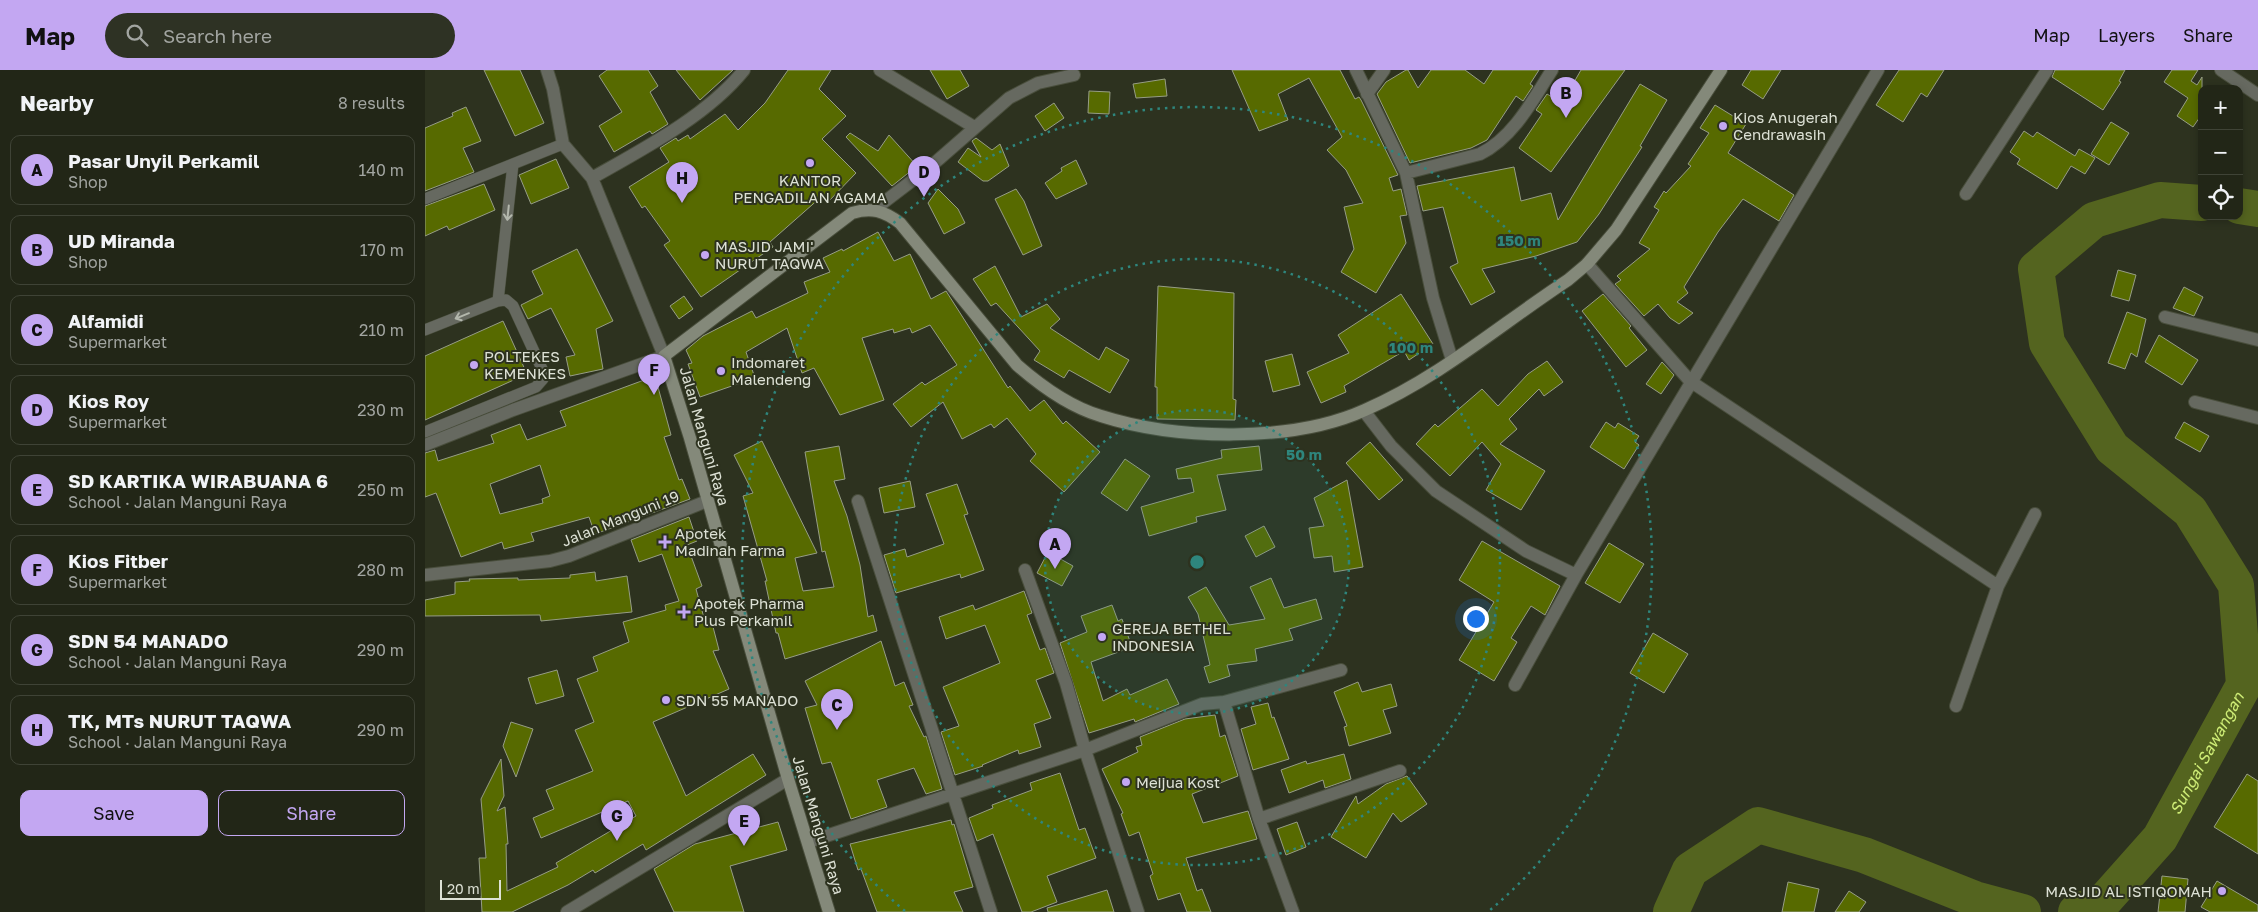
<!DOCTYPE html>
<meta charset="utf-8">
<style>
body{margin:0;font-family:"Golos Text",sans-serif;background:#2e3224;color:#f1f3f6}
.controls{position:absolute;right:15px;top:15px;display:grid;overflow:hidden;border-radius:10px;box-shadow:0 2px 8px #0003}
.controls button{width:45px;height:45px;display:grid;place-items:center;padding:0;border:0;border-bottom:1px solid #3f4336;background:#222617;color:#f1f3f6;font:25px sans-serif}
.scale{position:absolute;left:15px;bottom:12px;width:61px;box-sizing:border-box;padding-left:5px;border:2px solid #dde1d5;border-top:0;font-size:14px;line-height:18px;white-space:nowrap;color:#dde1d5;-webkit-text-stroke:4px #2d321f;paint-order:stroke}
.you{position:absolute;left:1050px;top:548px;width:18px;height:18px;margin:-12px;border:4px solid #fff;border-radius:50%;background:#1a73e8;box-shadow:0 0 0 8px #1a73e833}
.badge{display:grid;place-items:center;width:32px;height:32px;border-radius:50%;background:#c3a7f2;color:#111;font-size:16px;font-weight:700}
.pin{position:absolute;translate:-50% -41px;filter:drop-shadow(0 1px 2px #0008)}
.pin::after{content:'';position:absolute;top:26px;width:18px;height:15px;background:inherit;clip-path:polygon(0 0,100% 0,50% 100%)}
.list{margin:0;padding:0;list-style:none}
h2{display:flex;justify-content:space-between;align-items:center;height:65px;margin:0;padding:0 20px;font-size:21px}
h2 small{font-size:16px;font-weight:400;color:#a2a5a1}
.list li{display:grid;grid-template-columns:32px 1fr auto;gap:15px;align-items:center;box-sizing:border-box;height:70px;margin:0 10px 10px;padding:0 10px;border:1px solid #3f4336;border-radius:10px}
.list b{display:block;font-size:19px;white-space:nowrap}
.list p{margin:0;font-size:16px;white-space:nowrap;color:#a2a5a1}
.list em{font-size:16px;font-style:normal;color:#a2a5a1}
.actions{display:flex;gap:10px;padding:15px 20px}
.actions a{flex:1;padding:11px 0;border:1px solid #c3a7f2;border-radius:10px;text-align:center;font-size:18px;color:#c3a7f2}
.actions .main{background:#c3a7f2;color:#111}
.icon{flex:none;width:28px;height:28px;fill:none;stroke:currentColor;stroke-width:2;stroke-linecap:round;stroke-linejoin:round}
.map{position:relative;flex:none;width:1833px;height:842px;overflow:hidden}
header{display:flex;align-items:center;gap:30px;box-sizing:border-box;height:70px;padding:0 25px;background:#c3a7f2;color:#111}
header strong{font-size:24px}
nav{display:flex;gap:28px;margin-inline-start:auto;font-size:18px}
.search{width:350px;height:45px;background:#2e3224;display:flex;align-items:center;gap:12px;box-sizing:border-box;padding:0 18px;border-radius:28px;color:#a2a5a1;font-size:19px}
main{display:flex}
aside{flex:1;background:#222617}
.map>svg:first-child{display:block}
</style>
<header>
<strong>Map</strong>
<div class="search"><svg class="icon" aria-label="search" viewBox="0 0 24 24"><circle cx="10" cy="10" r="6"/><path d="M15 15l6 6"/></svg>Search here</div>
<nav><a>Map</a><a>Layers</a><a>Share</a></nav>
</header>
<main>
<aside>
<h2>Nearby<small>8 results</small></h2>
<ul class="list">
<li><span class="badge">A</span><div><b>Pasar Unyil Perkamil</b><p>Shop</p></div><em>140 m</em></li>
<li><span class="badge">B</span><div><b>UD Miranda</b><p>Shop</p></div><em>170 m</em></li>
<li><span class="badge">C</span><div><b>Alfamidi</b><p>Supermarket</p></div><em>210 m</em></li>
<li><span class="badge">D</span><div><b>Kios Roy</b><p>Supermarket</p></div><em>230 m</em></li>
<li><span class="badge">E</span><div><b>SD KARTIKA WIRABUANA 6</b><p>School · Jalan Manguni Raya</p></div><em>250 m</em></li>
<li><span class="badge">F</span><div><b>Kios Fitber</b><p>Supermarket</p></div><em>280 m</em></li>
<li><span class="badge">G</span><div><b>SDN 54 MANADO</b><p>School · Jalan Manguni Raya</p></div><em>290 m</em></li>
<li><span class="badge">H</span><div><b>TK, MTs NURUT TAQWA</b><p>School · Jalan Manguni Raya</p></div><em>290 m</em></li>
</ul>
<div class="actions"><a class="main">Save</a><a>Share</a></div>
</aside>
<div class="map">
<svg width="1833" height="842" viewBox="0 0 1833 842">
<rect width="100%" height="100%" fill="#2d321f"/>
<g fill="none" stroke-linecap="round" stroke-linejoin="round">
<!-- river -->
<g stroke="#54641f" stroke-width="36">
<path d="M1814 136 1833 139"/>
<path d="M1246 842 1265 800 1333 755 1439 785 1550 829 1598 842"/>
<path id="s1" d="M1651 842 1679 831 1735 768 1819 615 1811 515 1765 441 1687 378 1622 273 1611 199 1669 150 1735 130 1777 133"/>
</g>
</g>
<!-- building -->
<path fill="#576a00" stroke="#969d86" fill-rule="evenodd" d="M59 0H95L119 53 90 66Z
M182 0H223L233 16 225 22 243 54 227 64 225 61 189 82 174 56 197 42 174 6Z
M251 0H308L275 30Z
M363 0H406L394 19 421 46 397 69 431 103 402 133 396 127 345 172 348 177 276 227 239 175 245 171 220 136 217 138 204 117 244 92 235 78 251 68 253 71 263 65 265 69 300 44 313 60 340 33Z
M505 0H535L544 16 522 29Z
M807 0H915L930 29 934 27 936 30 973 105 964 108 968 121 976 119 982 145 975 146 981 173 951 223 916 202 929 179 919 137 938 133 921 100 902 80 917 67 884 8 853 24 863 50 834 61Z
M981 0H983L993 18 1006 0H1040L1059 14 1068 0H1114L1105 14 1108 16 1098 31 1091 26 1062 70 1046 78 985 93 952 24 961 12Z
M1156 0H1200L1126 102 1094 78 1117 44 1111 40 1122 24 1137 33Z
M1326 0H1356L1338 29 1317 15Z
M1474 0H1519L1502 27 1496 23 1478 52 1451 35Z
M1630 0H1700L1694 11 1696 12 1678 40 1627 7Z
M1747 0H1773L1766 11 1772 15 1777 7V44L1768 57 1752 46 1763 28 1739 12Z
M740 9 742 26 711 28 708 14Z
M1215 14 1242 30 1215 76 1217 77 1174 144 1152 172 1111 186 1057 199 1070 222 1046 235 1025 197 1033 193 1018 137 998 141 992 116 1089 97 1096 131 1126 123 1133 150Z
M664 21 685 22 684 44 663 43Z
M629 33 639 48 620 61 610 46Z
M1290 35 1321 54 1303 83 1369 125 1354 151 1318 129 1293 162 1259 217 1263 223 1252 232 1268 243 1254 254 1245 248 1233 234 1219 246 1190 214 1196 210 1192 206 1225 179 1214 173 1234 140 1229 137 1239 121 1241 123 1266 96 1263 94 1284 63 1275 58Z
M41 37 56 71 38 78 49 102 0 121V58L28 46 27 43Z
M1686 52 1704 63 1684 95 1666 84Z
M1599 61 1608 67 1612 62 1650 86 1654 79 1670 88 1660 104 1646 96 1632 119 1592 94 1595 89 1585 82Z
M425 63 453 81 464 65 492 96 467 116 421 67Z
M551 68 567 80 575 74 584 96 563 111H558L533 92 543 78 556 87 547 71Z
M131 89 144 118 106 134 94 105Z
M651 90 662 114 631 129 620 113 637 101 636 98Z
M59 114 70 140 24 160 22 156 0 166V136Z
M513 119 533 139 540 153 519 164 503 133Z
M591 119 599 131 617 176 598 185 570 129Z
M453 162 469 191 485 184 506 229 521 221 583 318 585 316 605 341 619 330 638 354 641 351 675 382 639 422 605 391 611 384 582 348 569 358 566 354 537 369 518 332 486 357 468 334 497 312 500 315 532 295 505 255 487 263 485 258 469 263 468 259 437 268 459 330 415 345 389 298 377 303 362 258 321 282 330 308 275 327 263 294 267 293 261 280 278 266 327 241 331 248 383 223 379 212 405 202 398 188 417 179 418 181Z
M152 179 188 251 171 259 178 299 145 306 141 287 150 285 126 238 103 249 96 235 118 224 107 201Z
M570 196 596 247 622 234 635 249 625 258 674 290 681 277 704 290 685 323 644 300 639 308 609 290 615 281 571 233 566 236 548 209Z
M1693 200 1711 205 1704 231 1686 226Z
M733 216 809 223 808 329 811 330 810 350 732 349V317H730Z
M1759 217 1778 227 1769 246 1748 238Z
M976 224 1008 274 984 290 979 281 919 316 921 322 896 333 882 302 924 283 913 265Z
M1178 224 1206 256 1204 258 1222 280 1201 297 1157 241Z
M259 226 268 239 254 249 245 236Z
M1702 242 1721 249 1712 287 1706 283 1700 299 1683 293Z
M78 251 102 304 0 350V286Z
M1734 265 1773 290 1757 315 1720 292Z
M867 284 875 315 848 322 840 291Z
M1122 291 1138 312 1119 326 1114 319 1084 349 1092 359 1075 374 1120 401 1096 440 1061 420 1076 394 1057 372 1025 406 991 374 1010 354 1013 357 1057 319 1073 336 1103 304Z
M1237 292 1249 305 1236 324 1221 314Z
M230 306 246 365 239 367 254 410 257 409 265 429 170 464 164 447 106 463 109 471 79 479 77 472 36 487 11 423 0 427V383L10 380 13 391 69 373 66 365 95 354 102 370 141 356 135 341ZM115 395 125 426 117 429 118 433 75 444 65 414Z
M1181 352 1190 358 1193 353 1214 366 1210 372 1214 375 1199 399 1165 377Z
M1759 352 1784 366 1775 382 1750 368Z
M337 371 392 483 370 488 378 521 409 517 400 481 397 482 380 382 414 376 420 409 409 411 422 446 435 495 443 547 448 545 452 561 360 589 353 563H351L340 511H342L318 426 328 423 309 385Z
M945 372 978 410 954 430 921 393Z
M834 376 837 400 792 405 801 440 771 447 772 452 724 466 716 437 769 422 766 408 753 409 751 399 797 388 796 380Z
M700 389 725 406 702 441 676 423Z
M922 410 938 497 909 502 907 486 889 488 884 458 899 456 889 428Z
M485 411 490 437 459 443 454 418Z
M532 414 543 444 539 445 559 500 536 508 535 504 471 523 459 485 480 479 482 487 519 474 501 424Z
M264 447 272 471 262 475 277 516 271 519 281 555 287 553 294 580 288 581 304 619 228 652 261 726 328 684 341 705 221 780 218 774 170 803 168 800 143 815 87 842H57L54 788H61L56 729 76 689 79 726 72 741 80 737 83 774H81L82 821 133 797 131 793 211 746 203 731 116 768 108 748 129 739 121 720 168 701 150 660 169 652 152 609 173 601 168 587 204 572 198 552 241 540 240 535 254 531 237 484 214 492 206 470Z
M839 456 850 477 831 487 820 466Z
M1057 471 1135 516 1120 545 1106 536 1086 568 1092 572 1069 611 1034 590 1069 532 1034 510Z
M1184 473 1219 494 1195 533 1160 513Z
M623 482 648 496 637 516 612 503Z
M170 502 171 511 202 506 207 542 116 551 115 545 0 546V530L30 524V512L45 511 44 509 93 508V510L145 508V505Z
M846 508 859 538 891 529 897 549 864 559 868 570 830 579 832 591 802 595 805 606 784 613 779 597 785 595 773 544 763 527 781 517 804 555 840 549 825 517Z
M599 521 607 543 602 545 615 580 620 578 629 603 611 610 626 648 609 654 616 677 594 684 593 680 557 695 558 696 530 705 516 662 534 656 518 617 575 593 560 555 521 569 514 547 548 535 550 540Z
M687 535 693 551 697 549 707 577 666 592 678 631 702 619 705 625 742 609 754 634 710 652 709 649 664 663 635 573 662 562 656 546Z
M1228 563 1263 584 1239 623 1205 603Z
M456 571 470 616 479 612 488 635 484 636 499 667 501 666 517 719 501 724 489 698 452 710 462 737 426 749 406 692 397 694 380 638 392 635 380 611Z
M132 600 139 626 111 634 103 608Z
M933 612 937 622 966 614 972 636 958 640 966 663 924 676 919 657 922 656 909 622Z
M843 633 847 648 849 647 864 689 828 700 816 659 831 654 826 637Z
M790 645 795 667 800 665 813 706 767 724 778 753 823 741 832 769 761 788 772 821 777 819 786 842H762L755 823 733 830 725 806 728 804 714 762 704 766 696 744 698 743 677 699 713 682 711 677 717 675 715 667 760 649Z
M86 652 108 659 91 707 78 676Z
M919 684 926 709 900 718 898 710 864 723 856 700 881 691 882 694Z
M635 703 654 760 660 758 671 788 622 806 632 832 606 842H597L568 764 552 771 544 748 568 738 567 735 607 720 605 713Z
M1822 704 1833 711V784L1789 757Z
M982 706 1002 734 976 752 968 743 941 788 906 767 931 726 933 734 961 714Z
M526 750 527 755 529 754 548 817 529 822 538 842H452L436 799 433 800 425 774Z
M353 752 362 780 305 796 319 842H249L229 799 270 774Z
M872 752 881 777 861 785 852 759Z
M1737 806 1763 809 1760 842H1733Z
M1792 811 1833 835V842H1785L1776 837Z
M1363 812 1394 819 1389 842H1357Z
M682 820 689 842H623L622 838Z
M1424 821 1441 832 1434 842H1410Z"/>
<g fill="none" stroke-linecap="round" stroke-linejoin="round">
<defs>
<path id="lane" d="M0 129 138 74
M73 231 88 94
M0 260 73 231 81 230 88 236 118 301V309L111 317 0 362"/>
<path id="street" d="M455 0 549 57
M931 0 981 103 1008 228 1027 290
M1796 0 1833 25
M942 24 959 0
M981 103 1055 84C1088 68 1108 30 1127 0
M167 108C218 79 282 46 319 0
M1541 124 1622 0
M450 139 505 97 584 28 613 13 649 5
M1162 194 1265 311 1573 516
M1740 247 1833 270
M1770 332 1833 348
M939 341 966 376 1011 421 1101 481 1151 505 1453 0
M0 375 88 340 239 286 167 108 138 74 128 19 122 0
M433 431 566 842
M600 500 641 613 660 680 713 842
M0 505 125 491 144 486 282 431
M1090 615 1151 505
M799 632 834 749 868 842
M1531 636 1573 516 1610 444
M834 749 975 701
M383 772 660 680 777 634 799 632 916 600
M142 842 363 709"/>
<path id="secondary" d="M404 842 363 709 265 368 239 286 427 143C447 137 459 141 475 153L592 295C616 316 645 337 676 346 751 370 867 373 940 340 1014 308 1076 254 1143 210L1162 194 1191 160 1296 0"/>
</defs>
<!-- lane casing -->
<use href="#lane" stroke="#494e3c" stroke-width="12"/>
<!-- street casing -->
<use href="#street" stroke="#494e3c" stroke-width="14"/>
<!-- secondary casing -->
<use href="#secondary" stroke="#494e3c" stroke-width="14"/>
<!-- lane -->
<use href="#lane" stroke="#666960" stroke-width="11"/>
<!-- street -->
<use href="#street" stroke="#666960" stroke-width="12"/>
<!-- secondary -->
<use href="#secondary" stroke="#84897a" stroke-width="12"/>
</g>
<!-- one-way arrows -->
<defs><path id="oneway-shaft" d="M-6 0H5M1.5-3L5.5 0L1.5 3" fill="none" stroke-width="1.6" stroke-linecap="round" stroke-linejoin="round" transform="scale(1.25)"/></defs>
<g stroke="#b3b7ac">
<use href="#oneway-shaft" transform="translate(83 143) rotate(96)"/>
<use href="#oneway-shaft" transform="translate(37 246) rotate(158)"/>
</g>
<!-- distance rings -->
<circle cx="772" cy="492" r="152" fill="#2e867d" fill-opacity=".12"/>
<g fill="none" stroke="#2e867d" stroke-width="2.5" stroke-dasharray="2.5 5">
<circle cx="772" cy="492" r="152"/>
<circle cx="772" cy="492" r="303"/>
<path d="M480 841A455 455 0 1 1 1064 841"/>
</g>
<!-- markers -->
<g fill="#c3a7f2" stroke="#2d321f" stroke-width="2">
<circle cx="1298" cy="56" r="5"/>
<circle cx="385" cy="93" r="5"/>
<circle cx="280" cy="185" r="5"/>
<circle cx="49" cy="295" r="5"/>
<circle cx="296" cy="301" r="5"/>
<path d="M237.5 464.5h5v5h5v5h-5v5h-5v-5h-5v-5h5z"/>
<path d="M256.5 534.5h5v5h5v5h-5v5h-5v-5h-5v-5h5z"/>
<circle cx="677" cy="567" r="5"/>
<circle cx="241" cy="630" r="5"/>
<circle cx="701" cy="712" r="5"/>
<circle cx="1797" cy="821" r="5"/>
</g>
<g text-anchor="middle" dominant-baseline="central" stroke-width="4" stroke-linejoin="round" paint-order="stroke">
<!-- poi labels -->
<g font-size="15" fill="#dde1d5" stroke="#2d321f" text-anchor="start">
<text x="1308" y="47">Kios Anugerah<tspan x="1308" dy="17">Cendrawasih</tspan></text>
<text x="385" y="110" text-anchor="middle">KANTOR<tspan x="385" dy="17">PENGADILAN AGAMA</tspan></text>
<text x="290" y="176">MASJID JAMI'<tspan x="290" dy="17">NURUT TAQWA</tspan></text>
<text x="59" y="286">POLTEKES<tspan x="59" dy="17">KEMENKES</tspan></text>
<text x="306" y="292">Indomaret<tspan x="306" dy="17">Malendeng</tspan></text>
<text x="250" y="463">Apotek<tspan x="250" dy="17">Madinah Farma</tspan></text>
<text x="269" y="533">Apotek Pharma<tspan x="269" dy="17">Plus Perkamil</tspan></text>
<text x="687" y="558">GEREJA BETHEL<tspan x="687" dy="17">INDONESIA</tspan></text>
<text x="251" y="630">SDN 55 MANADO</text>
<text x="711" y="712">Meijua Kost</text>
<text x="1787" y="821" text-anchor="end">MASJID AL ISTIQOMAH</text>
</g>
<!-- street labels -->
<g font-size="15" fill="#dde1d5" stroke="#2d321f">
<text transform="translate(280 366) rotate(74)">Jalan Manguni Raya</text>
<text transform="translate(195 448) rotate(-22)">Jalan Manguni 19</text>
<text transform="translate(394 755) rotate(73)">Jalan Manguni Raya</text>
</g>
<!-- water labels -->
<g font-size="16" font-style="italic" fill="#ceec76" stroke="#2d321f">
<text stroke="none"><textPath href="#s1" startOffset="211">Sungai Sawangan</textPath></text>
</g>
</g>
<circle cx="772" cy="492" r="8" fill="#2e867d" stroke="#2d321f" stroke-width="2.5"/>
<g font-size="15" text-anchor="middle" font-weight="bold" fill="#2e867d" stroke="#2d321f" stroke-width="4" stroke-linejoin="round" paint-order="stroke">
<text x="1094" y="176">150 m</text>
<text x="986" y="283">100 m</text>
<text x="879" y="390">50 m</text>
</g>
</svg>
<div class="controls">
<button>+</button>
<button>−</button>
<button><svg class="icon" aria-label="locate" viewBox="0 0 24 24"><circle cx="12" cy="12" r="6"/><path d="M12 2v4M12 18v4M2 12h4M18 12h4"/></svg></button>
</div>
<div class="scale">20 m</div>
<div class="you"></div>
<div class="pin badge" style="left:630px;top:499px">A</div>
<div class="pin badge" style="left:1141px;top:48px">B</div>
<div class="pin badge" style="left:412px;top:660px">C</div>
<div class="pin badge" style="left:499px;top:127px">D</div>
<div class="pin badge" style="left:319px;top:776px">E</div>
<div class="pin badge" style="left:229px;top:325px">F</div>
<div class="pin badge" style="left:192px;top:771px">G</div>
<div class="pin badge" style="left:257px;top:133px">H</div>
</div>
</main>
